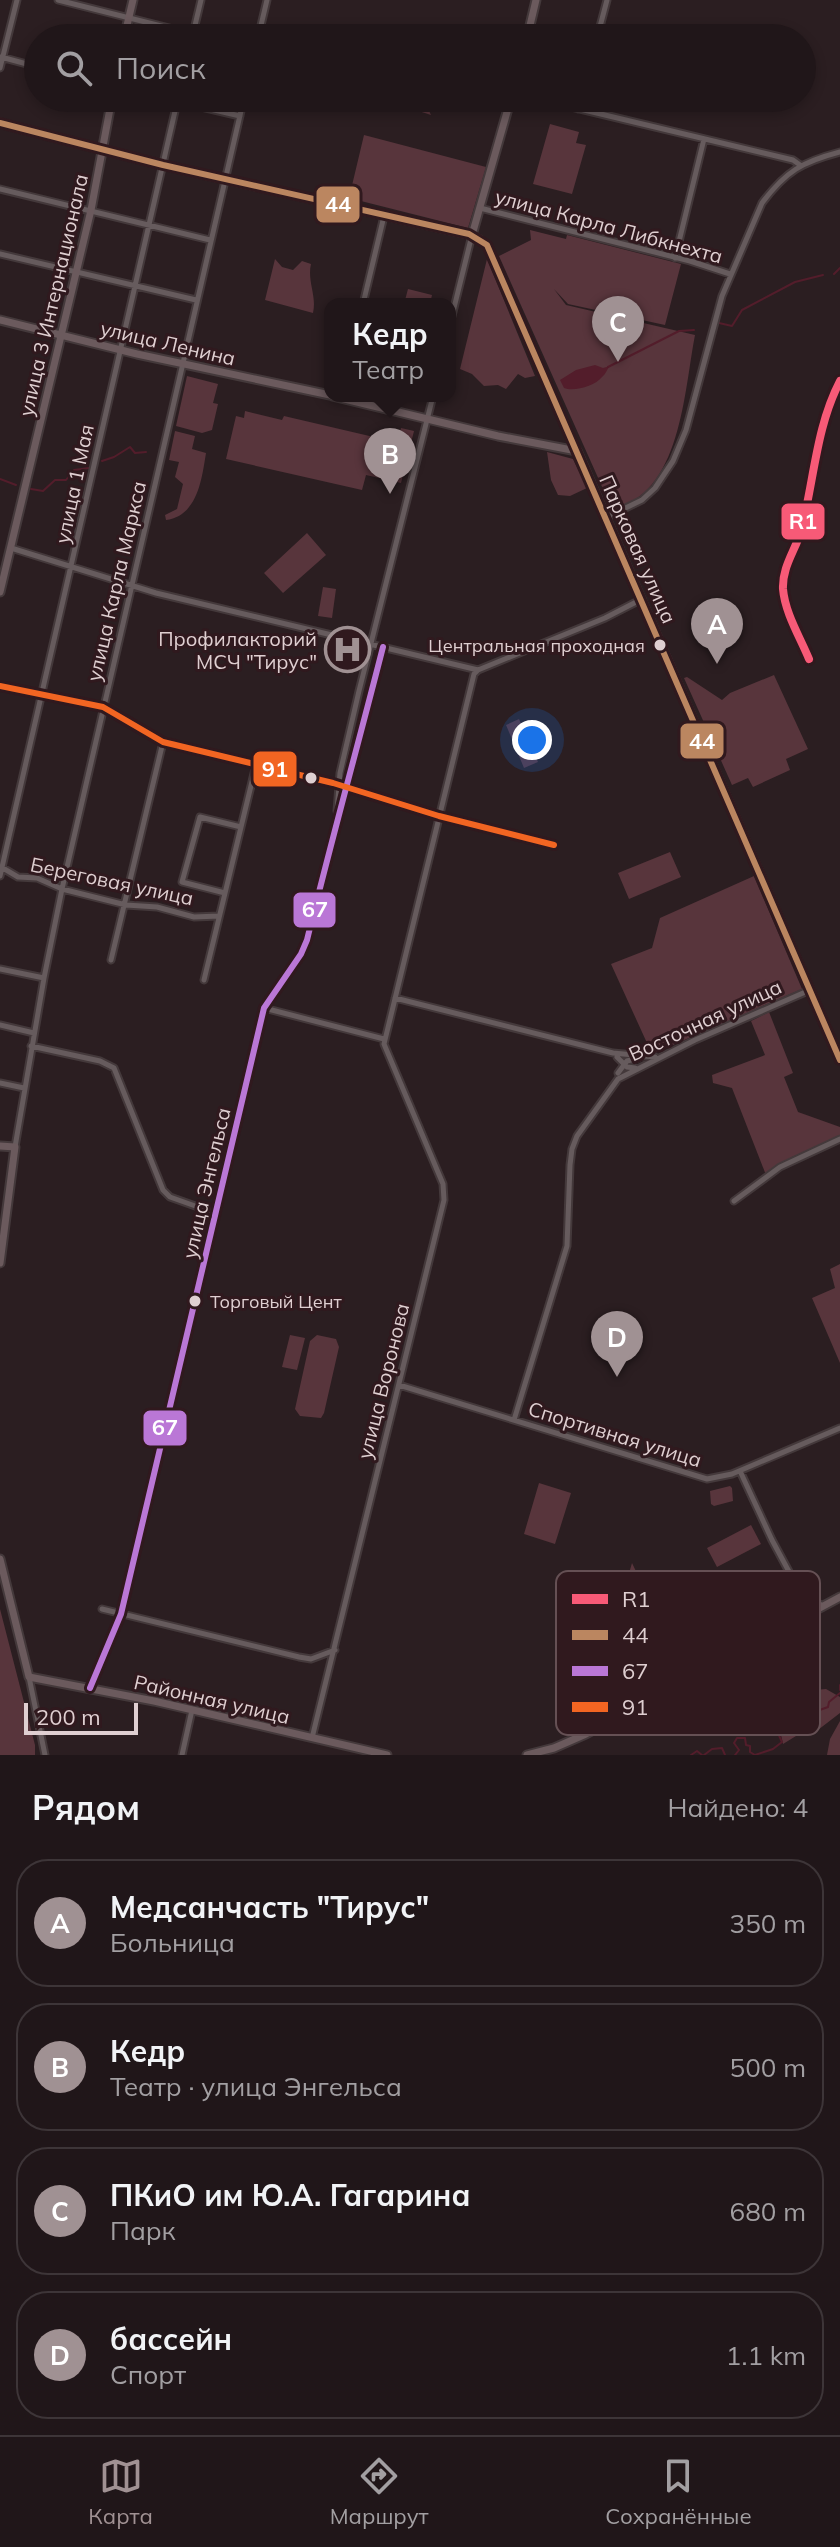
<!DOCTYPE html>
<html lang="ru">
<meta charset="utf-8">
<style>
body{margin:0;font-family:Mulish,sans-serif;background:#281f22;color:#f1f3f6}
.scale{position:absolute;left:24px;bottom:20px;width:114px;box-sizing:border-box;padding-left:8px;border:4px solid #dfcfd1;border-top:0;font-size:22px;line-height:28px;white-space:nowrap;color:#dfcfd1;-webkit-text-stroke:6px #30191e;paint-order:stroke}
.you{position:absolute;left:532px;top:740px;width:28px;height:28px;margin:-20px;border:6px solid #fff;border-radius:50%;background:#1a73e8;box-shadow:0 0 0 12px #1a73e833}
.badge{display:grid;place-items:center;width:52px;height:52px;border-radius:50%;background:#a09193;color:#fff;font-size:26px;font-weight:700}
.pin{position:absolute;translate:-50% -66px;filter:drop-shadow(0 2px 4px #0008)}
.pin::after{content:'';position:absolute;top:42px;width:28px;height:24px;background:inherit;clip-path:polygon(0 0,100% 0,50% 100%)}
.popup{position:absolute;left:324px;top:298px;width:132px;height:104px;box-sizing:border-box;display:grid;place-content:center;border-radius:16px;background:#201619;filter:drop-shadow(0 2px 6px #0005);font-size:26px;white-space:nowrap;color:#a29fa2}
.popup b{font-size:30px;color:#f1f3f6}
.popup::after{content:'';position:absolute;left:50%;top:100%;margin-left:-16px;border:16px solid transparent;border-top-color:#201619}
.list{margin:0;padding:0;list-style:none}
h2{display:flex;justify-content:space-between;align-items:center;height:104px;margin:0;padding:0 32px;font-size:34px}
h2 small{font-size:26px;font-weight:400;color:#a29fa2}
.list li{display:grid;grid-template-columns:52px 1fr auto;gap:24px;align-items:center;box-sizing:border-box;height:128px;margin:0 16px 16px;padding:0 16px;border:2px solid #3d3538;border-radius:32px}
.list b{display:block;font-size:30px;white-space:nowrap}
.list p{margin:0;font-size:26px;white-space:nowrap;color:#a29fa2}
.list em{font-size:26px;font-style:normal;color:#a29fa2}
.icon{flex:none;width:44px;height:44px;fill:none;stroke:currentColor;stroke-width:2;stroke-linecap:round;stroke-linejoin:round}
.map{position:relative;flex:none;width:840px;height:1755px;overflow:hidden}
.search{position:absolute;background:#201619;box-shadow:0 4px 12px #0003;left:24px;right:24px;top:24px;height:88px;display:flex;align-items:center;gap:20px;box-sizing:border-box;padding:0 28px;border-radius:44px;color:#a29fa2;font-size:30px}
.sheet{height:680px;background:#201619}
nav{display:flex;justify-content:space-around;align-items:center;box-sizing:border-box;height:112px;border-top:2px solid #3d3538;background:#201619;font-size:22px;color:#a29fa2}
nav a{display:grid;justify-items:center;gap:4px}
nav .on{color:#a09193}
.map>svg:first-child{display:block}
</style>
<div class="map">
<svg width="840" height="1755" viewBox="0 0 840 1755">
<rect width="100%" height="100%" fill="#2b1e21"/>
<!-- green -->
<path fill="#58353c" d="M355 98H423L431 115C409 109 380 94 360 107L353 106Z
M550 124 579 132 576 143 586 145 572 194 533 184Z
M364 135 486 167 468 228 349 198Z
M530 230 566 239 567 235 681 264 665 325 568 304 554 289 566 305 695 335C684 391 681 495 612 509L499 256 531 240Z
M275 259 282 267 293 270 302 261 311 264C307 281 317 296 313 313L265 300Z
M487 259 535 376 525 378 518 374 506 389 498 385 484 386 472 374 460 369Z
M408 289 432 295 430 304H404Z
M187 376 218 384 213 403 218 404 212 430 202 433 176 426Z
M245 411 282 420 284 416 378 438 399 436 401 428 414 431 401 483 366 475 362 490 226 459 236 416 244 418Z
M175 431 195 436 192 449 206 453C202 478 198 516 166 520L165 515 177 509 183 484 175 477 179 462 169 460Z
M547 452 573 459 587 488 570 496 558 495 551 480Z
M307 533 326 555 283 593 264 573Z
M323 587 336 589 332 618 318 616Z
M774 675 808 749 786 759 790 770 753 787 748 778 732 785 684 678 687 677 722 700 730 693Z
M519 719 538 762 524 768 506 725Z
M670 852 681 877 629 899 618 873Z
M754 876 802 989 652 1054 611 964 652 948 660 918Z
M769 1012 793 1073 784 1077 798 1112 840 1127V1136L792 1157 766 1175 732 1088 713 1083 712 1075 765 1055 751 1021Z
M840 1264V1363L812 1298 835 1288 830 1269Z
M290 1335 305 1338 297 1370 282 1367Z
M317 1335 336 1339 339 1347 324 1413 321 1418 300 1416 295 1409 310 1341Z
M539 1483 571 1493 555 1544 524 1534Z
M730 1486 732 1488 733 1501 714 1506 711 1504 710 1491Z
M751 1525 761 1544 717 1567 707 1548Z
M632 1563 657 1615 609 1642Z
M0 1609 35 1745V1755H0Z
M807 1684 815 1690 826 1689 840 1697V1713L814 1733 796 1736 783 1744 780 1730H768V1722L775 1717 771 1703Z
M840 1721V1755H827L830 1739Z"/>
<!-- water -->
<path fill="#531d2b" d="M595 365 603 368 610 366C607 369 606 374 602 377 595 386 574 392 564 388L560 380 576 370Z"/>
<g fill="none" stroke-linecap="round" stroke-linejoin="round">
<!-- stream -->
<path stroke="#531d2b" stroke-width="2" d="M834 274 840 268
M719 323 732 326 742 310 795 282 823 275
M608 367 679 331 694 330
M102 461 114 457 130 447 135 453 146 452
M0 479 16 485
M31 489 43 491 55 480H66L74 470 89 468
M840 1685V1690
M691 1755 697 1751 702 1755
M704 1755 712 1749 722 1748 725 1755
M735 1755 739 1750 734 1743 737 1738H745L746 1745 750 1746V1752L755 1755 773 1749 782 1742 777 1731 767 1732 766 1715 776 1712 775 1705 783 1703 789 1711 792 1710 811 1693 816 1697 817 1711 828 1707 829 1702 840 1693"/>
<defs>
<path id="minor" d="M58 0 209 38
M192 38 201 0
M258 38 267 0
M597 38 607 0
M1 57 38 67
M0 68 17 0
M163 98 240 116
M534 98 793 160 800 165
M714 98 729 101
M578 109 581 98
M0 189 210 240
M480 208 690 261 730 274
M0 254 196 300
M675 258 704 139
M363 304 384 216
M450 324 472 235 480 239 490 251 577 451
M607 517 642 500 655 488 673 461 686 430 722 296 762 203C786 171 802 162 840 152
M11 548 156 593 478 670 605 618 642 599
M0 686 103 707 163 742 333 783 439 816 554 845
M337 811 340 773 359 691 433 396
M1 867 18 877 37 878 62 889 126 905 157 907 194 917 219 916
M0 876 178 98
M225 893 182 882 200 817 241 827
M111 960 163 742
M0 969 44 978
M204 980 256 765
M395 998 613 1053 655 1057
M264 1008 384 1039
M0 1025 34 1033
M31 1046 100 1061 114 1068 163 1190 170 1197 215 1213
M617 1057 627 1067 635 1068
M618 1073 627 1061 638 1058
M0 1083 24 1088
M15 1147 44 978 62 889 244 98
M734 1201 780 1167 840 1139
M399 1385 707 1479 732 1474 840 1428
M514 1420 567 1246 570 1165 572 1149 577 1136 618 1079 695 1040 810 990
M740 1471 772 1540 801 1594 823 1606
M102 1609 299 1657 311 1659 335 1650
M29 1677 45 1755
M90 1688 121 1614 264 1008 301 954 307 940C331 842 358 745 383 647
M312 1738 444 1200 443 1184 384 1044 474 674 478 670
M182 1755 192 1710"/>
<path id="major" d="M124 38 133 0
M527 38 536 0
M0 123 163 165 472 235 511 98
M0 320 137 354 330 395
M332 396 498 436 577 451 840 1060
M0 592 91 210 112 98
M0 1146 15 1147 0 1263
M0 1559 29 1677 154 1701 387 1755
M527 1755 554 1748 586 1734 840 1597"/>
</defs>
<!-- minor casing -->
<use href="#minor" stroke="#44393b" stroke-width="9"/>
<!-- major casing -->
<use href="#major" stroke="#44393b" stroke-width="11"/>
<!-- minor -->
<use href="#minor" stroke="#665b5d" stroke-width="5"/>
<!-- major -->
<use href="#major" stroke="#6b5a5d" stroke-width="7"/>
<defs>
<path id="bus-1" d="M0 123 163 165 469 234 487 245 840 1060"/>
<path id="bus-2" d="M90 1688 121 1614 264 1008 301 954 307 940C331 842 358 745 383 647"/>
<path id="bus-3" d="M0 686 103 707 163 742 333 783 439 816 554 845"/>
</defs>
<!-- bus-1 casing -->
<use href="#bus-1" stroke="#30191e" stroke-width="12"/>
<!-- bus-2 casing -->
<use href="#bus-2" stroke="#30191e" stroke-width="12"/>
<!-- bus-3 casing -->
<use href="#bus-3" stroke="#30191e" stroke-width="12"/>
<!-- bus-1 -->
<use href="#bus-1" stroke="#bb8660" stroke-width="6"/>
<!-- bus-2 -->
<use href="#bus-2" stroke="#ba77d6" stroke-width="6"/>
<!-- bus-3 -->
<use href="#bus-3" stroke="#f26522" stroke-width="6"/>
<defs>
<path id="rail-1" d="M809 659C800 637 785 613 783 589 782 567 795 551 801 531 814 481 816 427 840 381"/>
</defs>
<!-- rail-1 casing -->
<use href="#rail-1" stroke="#30191e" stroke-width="14"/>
<!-- rail-1 -->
<use href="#rail-1" stroke="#f75a77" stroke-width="8"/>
</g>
<!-- icons -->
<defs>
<symbol id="hospital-ring" viewBox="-11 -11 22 22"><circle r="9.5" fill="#30191e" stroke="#a09193" stroke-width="1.5"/><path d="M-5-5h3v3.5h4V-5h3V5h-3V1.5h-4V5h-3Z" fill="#a09193"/></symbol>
</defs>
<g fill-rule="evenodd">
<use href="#hospital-ring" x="322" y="624" width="51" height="51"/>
</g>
<!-- markers -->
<g fill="#dfcfd1" stroke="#30191e" stroke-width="3">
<circle cx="660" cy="645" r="7"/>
<circle cx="311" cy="778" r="7"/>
<circle cx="195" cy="1301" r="7"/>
</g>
<g text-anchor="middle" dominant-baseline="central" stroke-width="6" stroke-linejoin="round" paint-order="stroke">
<!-- bus labels -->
<g font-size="18" fill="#dfcfd1" stroke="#30191e" text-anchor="end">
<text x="645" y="645">Центральная проходная</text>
<text x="210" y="1301" text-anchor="start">Торговый Цент</text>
</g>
<!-- street labels -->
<g font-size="20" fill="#dfcfd1" stroke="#30191e">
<text transform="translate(609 226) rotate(15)">улица Карла Либкнехта</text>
<text transform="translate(53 295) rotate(-77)">улица 3 Интернационала</text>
<text transform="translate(168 343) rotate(13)">улица Ленина</text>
<text transform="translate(74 484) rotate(-78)">улица 1 Мая</text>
<text transform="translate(638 549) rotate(66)">Парковая улица</text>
<text transform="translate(116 581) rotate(-77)">улица Карла Маркса</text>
<text transform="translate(112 881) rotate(12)">Береговая улица</text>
<text transform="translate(705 1020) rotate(-25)">Восточная улица</text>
<text transform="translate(206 1183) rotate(-77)">улица Энгельса</text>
<text transform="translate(383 1381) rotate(-76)">улица Воронова</text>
<text transform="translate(615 1434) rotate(17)">Спортивная улица</text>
<text transform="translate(212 1699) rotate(13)">Районная улица</text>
</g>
<!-- poi labels -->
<g font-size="20" fill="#dfcfd1" stroke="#30191e" text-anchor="end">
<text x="317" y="638">Профилакторий<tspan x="317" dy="23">МСЧ "Тирус"</tspan></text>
</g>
</g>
<!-- legend -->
<rect x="556" y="1571" width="264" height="164" rx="12" fill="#30191e" stroke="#655054" stroke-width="2"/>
<rect x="572" y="1594" width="36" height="10" fill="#f75a77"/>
<rect x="572" y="1630" width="36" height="10" fill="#bb8660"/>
<rect x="572" y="1666" width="36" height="10" fill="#ba77d6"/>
<rect x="572" y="1702" width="36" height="10" fill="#f26522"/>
<g font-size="22" fill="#dfcfd1">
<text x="622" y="1607">R1</text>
<text x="622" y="1643">44</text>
<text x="622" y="1679">67</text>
<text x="622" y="1715">91</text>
</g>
<g stroke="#30191e" stroke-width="3">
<rect x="315" y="185" width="46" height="39" rx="8" fill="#bb8660"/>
<rect x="780" y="502" width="46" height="39" rx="8" fill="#f75a77"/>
<rect x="679" y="722" width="46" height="38" rx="8" fill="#bb8660"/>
<rect x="252" y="750" width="46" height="38" rx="8" fill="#f26522"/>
<rect x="292" y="891" width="45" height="38" rx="8" fill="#ba77d6"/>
<rect x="142" y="1409" width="46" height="38" rx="8" fill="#ba77d6"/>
</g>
<g font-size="22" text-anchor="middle" font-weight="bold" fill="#fff">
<text x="338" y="212">44</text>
<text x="803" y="529">R1</text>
<text x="702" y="749">44</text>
<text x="275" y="777">91</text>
<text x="315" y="917">67</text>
<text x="165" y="1435">67</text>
</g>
</svg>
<div class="scale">200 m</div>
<div class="you"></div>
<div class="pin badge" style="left:717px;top:664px">A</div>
<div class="pin badge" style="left:390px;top:494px">B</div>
<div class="popup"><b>Кедр</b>Театр</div>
<div class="pin badge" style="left:618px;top:362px">C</div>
<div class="pin badge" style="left:617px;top:1377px">D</div>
<div class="search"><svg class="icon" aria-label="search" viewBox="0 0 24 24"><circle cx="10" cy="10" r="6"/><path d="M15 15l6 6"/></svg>Поиск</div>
</div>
<section class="sheet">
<h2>Рядом<small>Найдено: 4</small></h2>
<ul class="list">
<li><span class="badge">A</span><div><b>Медсанчасть &quot;Тирус&quot;</b><p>Больница</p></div><em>350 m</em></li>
<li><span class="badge">B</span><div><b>Кедр</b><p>Театр · улица Энгельса</p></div><em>500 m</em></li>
<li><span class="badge">C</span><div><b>ПКиО им Ю.А. Гагарина</b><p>Парк</p></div><em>680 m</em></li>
<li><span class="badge">D</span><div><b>бассейн</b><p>Спорт</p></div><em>1.1 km</em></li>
</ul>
</section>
<nav>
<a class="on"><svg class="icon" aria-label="map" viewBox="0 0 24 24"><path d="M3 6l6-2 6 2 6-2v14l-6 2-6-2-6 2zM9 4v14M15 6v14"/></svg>Карта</a>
<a><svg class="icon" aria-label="directions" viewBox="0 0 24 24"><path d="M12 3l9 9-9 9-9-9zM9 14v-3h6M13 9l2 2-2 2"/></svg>Маршрут</a>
<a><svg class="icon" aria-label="saved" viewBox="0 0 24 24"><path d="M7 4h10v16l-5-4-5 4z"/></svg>Сохранённые</a>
</nav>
